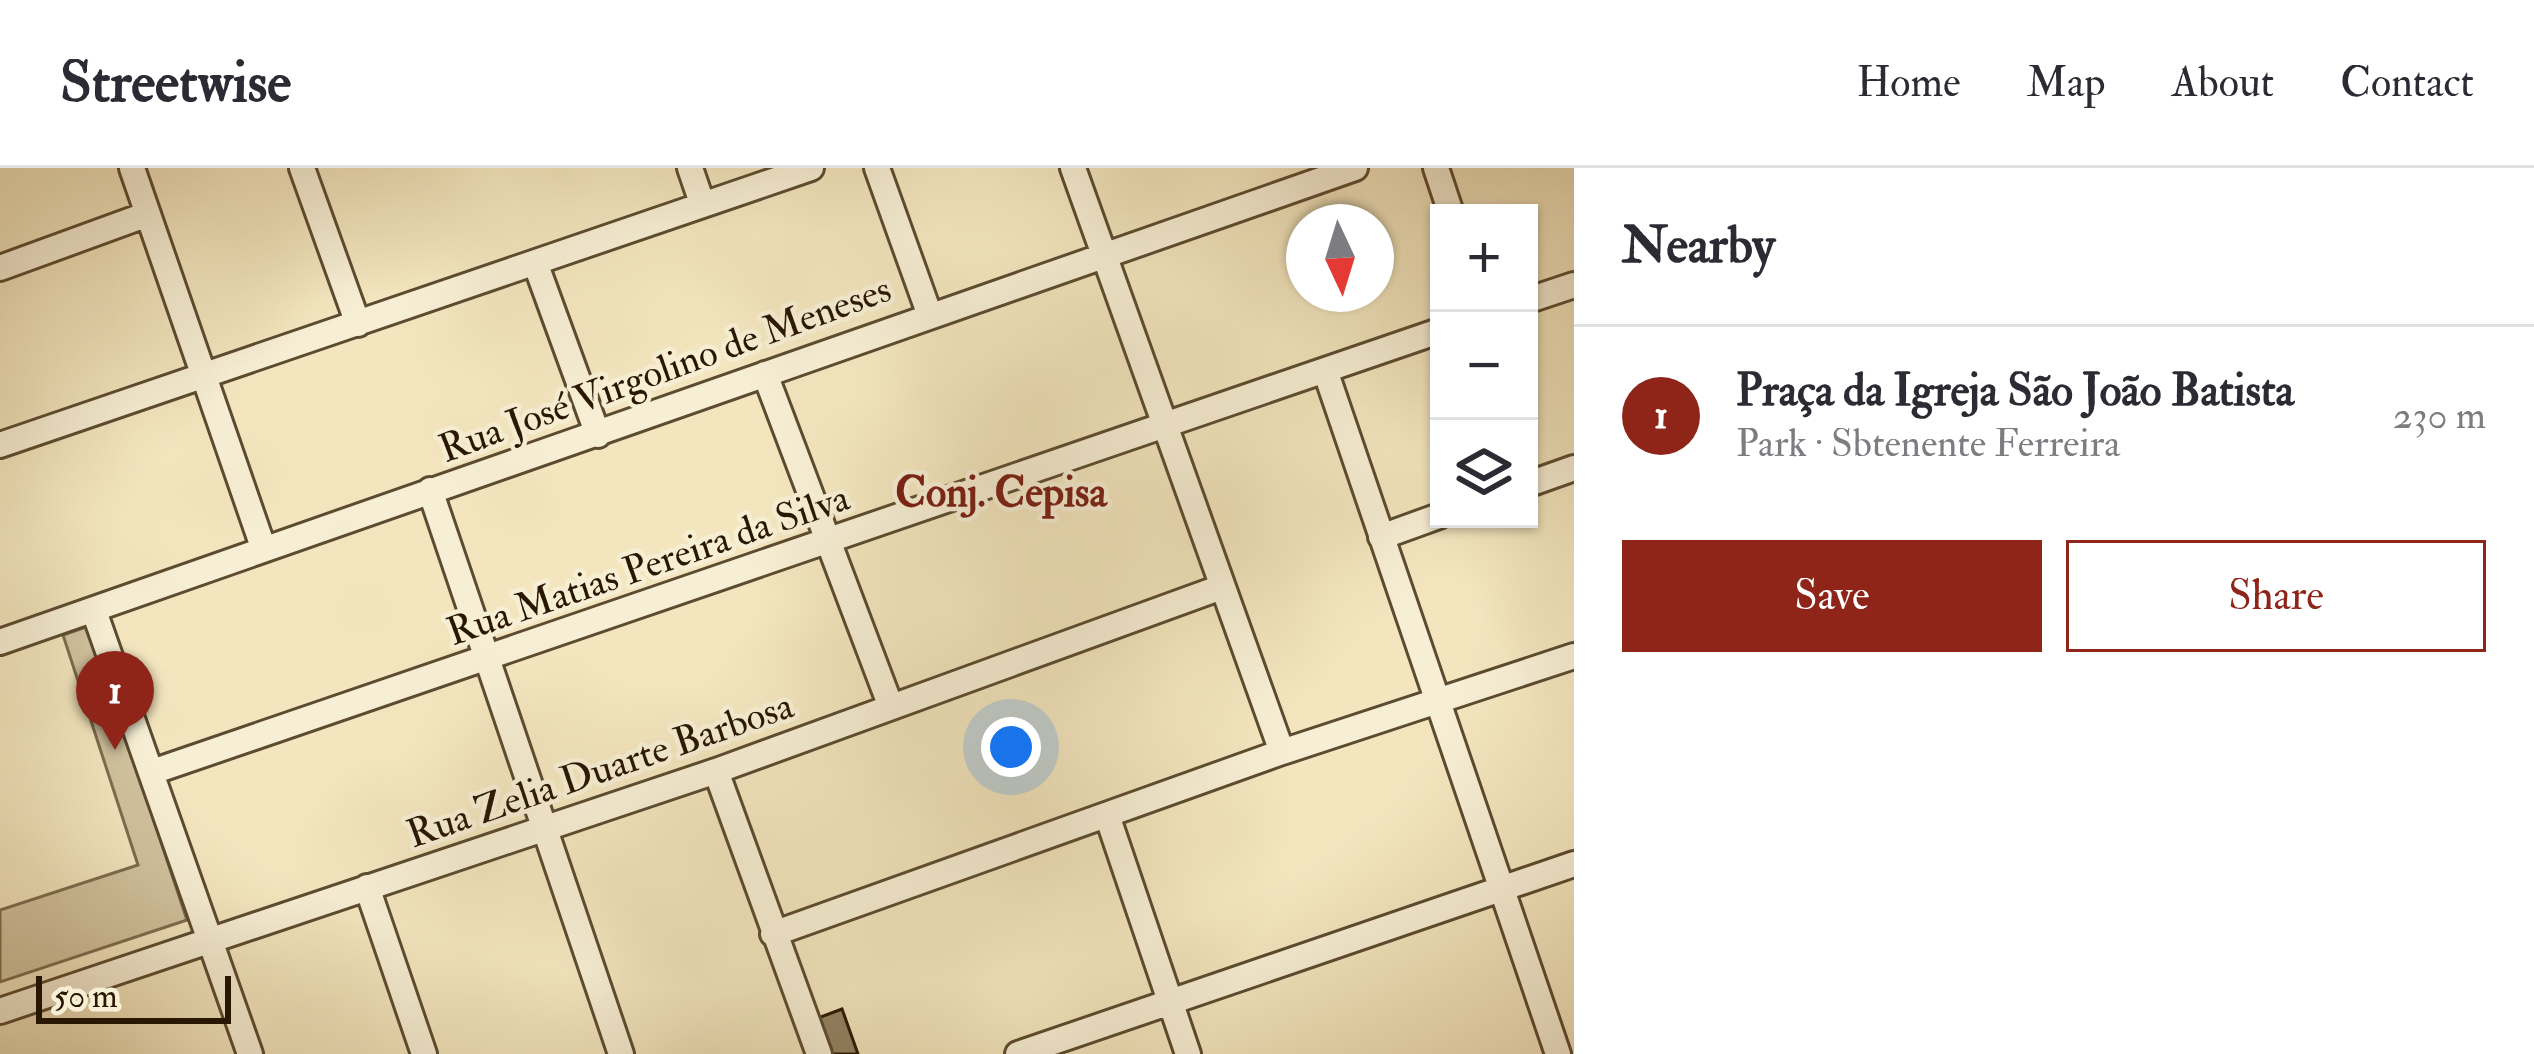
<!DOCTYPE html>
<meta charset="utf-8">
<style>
body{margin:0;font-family:"IM FELL Double Pica",serif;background:#f2f2f3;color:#2b2b33}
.controls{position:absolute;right:36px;top:36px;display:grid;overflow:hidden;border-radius:0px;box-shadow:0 3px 9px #0004}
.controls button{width:108px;height:108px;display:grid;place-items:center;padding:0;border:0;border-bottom:3px solid #e1e1e2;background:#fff;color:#2b2b33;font:60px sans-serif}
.compass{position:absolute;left:1286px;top:36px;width:108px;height:108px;border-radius:50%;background:#fff;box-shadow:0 3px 9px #0004;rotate:176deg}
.scale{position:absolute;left:36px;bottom:30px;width:195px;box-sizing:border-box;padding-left:12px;border:6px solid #291701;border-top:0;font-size:33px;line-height:42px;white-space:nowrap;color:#291701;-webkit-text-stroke:9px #f7efd5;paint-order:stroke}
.you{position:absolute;left:1011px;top:579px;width:42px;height:42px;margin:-30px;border:9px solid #fff;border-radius:50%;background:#1a73e8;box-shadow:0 0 0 18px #1a73e833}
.badge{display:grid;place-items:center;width:78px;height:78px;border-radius:50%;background:#8f2418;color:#fff;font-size:39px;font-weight:700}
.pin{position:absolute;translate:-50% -99px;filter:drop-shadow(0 3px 6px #0008)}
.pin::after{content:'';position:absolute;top:63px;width:42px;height:36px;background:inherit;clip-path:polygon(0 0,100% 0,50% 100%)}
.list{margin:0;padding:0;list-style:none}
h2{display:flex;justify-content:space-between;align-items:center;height:156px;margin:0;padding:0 48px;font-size:51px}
h2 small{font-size:39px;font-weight:400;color:#7c7c81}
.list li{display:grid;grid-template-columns:78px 1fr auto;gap:36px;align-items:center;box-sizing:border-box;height:180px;padding:0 48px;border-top:3px solid #e1e1e2}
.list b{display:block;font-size:45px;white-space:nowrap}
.list p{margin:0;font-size:39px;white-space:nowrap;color:#7c7c81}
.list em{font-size:39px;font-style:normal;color:#7c7c81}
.actions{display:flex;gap:24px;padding:36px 48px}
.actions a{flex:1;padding:27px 0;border:3px solid #8f2418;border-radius:0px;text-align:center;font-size:42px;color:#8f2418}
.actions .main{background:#8f2418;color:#fff}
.icon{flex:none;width:66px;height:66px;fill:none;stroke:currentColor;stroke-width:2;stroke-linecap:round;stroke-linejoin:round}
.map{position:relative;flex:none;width:1574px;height:886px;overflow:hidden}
header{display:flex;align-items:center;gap:72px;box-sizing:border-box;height:168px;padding:0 60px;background:#fff;border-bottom:3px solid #e1e1e2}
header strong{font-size:57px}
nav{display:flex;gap:66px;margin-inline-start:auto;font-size:42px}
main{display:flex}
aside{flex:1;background:#fff}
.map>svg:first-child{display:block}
</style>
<header>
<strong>Streetwise</strong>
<nav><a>Home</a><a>Map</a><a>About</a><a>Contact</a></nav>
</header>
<main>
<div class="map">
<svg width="1574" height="886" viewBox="0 0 1574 886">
<rect width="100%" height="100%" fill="#f3e6bf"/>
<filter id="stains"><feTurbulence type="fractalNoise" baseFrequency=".00167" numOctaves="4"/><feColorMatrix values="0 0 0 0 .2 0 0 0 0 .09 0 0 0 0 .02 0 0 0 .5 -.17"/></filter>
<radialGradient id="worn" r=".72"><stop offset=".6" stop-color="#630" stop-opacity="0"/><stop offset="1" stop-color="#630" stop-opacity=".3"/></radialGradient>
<!-- green -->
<path fill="#d1c39f" stroke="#7d6d50" stroke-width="3" d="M89 458 187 752 0 814V742L138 697 63 467Z"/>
<!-- building -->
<path fill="#928364" stroke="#291701" stroke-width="3" d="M842 841 858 886H821L810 853Z"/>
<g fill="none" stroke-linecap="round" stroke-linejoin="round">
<defs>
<path id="minor" d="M132 0 263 379
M302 0 358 156
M690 0 702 35
M877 0 929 145
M1073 0 1282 584
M1436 0 1451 45
M536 97 598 267
M0 100 148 46
M1529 132 1574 117
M1325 202 1558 886
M765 206 891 539
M0 277 811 0
M1529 316 1574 300
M430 322 621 886
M1381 369 1439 348
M94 443 250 886
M0 474 1355 0
M716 603 819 886
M152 604 1439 163
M1108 650 1188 886
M367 719 424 886
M773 766 1282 584 1574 488
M0 843 716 603 1219 420
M1018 886 1574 696"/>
</defs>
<!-- minor casing -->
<use href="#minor" stroke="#5c4b30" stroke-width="30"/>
<!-- minor -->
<use href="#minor" stroke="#f7efd5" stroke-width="24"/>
</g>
<g text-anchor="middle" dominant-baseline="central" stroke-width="9" stroke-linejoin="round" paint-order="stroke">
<!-- street labels -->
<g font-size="39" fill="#291701" stroke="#f7efd5">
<text transform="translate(665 201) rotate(-20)">Rua José Virgolino de Meneses</text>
<text transform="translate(648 397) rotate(-19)">Rua Matias Pereira da Silva</text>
<text transform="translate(600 602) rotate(-19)">Rua Zelia Duarte Barbosa</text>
</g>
<!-- neighbourhood labels -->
<g font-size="42" font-weight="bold" fill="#7a1f14" stroke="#f7efd5">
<text x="1001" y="325">Conj. Cepisa</text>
</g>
</g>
<rect width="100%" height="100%" filter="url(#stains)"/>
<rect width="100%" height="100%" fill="url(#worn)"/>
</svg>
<div class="controls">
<button>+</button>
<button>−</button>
<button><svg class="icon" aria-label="layers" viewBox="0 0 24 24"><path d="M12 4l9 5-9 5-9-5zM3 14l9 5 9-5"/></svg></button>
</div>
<svg class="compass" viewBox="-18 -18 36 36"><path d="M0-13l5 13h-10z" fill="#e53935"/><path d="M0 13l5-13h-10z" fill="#7c7c81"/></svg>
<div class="scale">50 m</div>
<div class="you"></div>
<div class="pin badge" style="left:115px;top:582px">1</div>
</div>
<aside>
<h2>Nearby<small></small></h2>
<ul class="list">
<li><span class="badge">1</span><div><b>Praça da Igreja São João Batista</b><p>Park · Sbtenente Ferreira</p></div><em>230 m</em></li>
</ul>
<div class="actions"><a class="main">Save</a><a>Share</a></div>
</aside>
</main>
